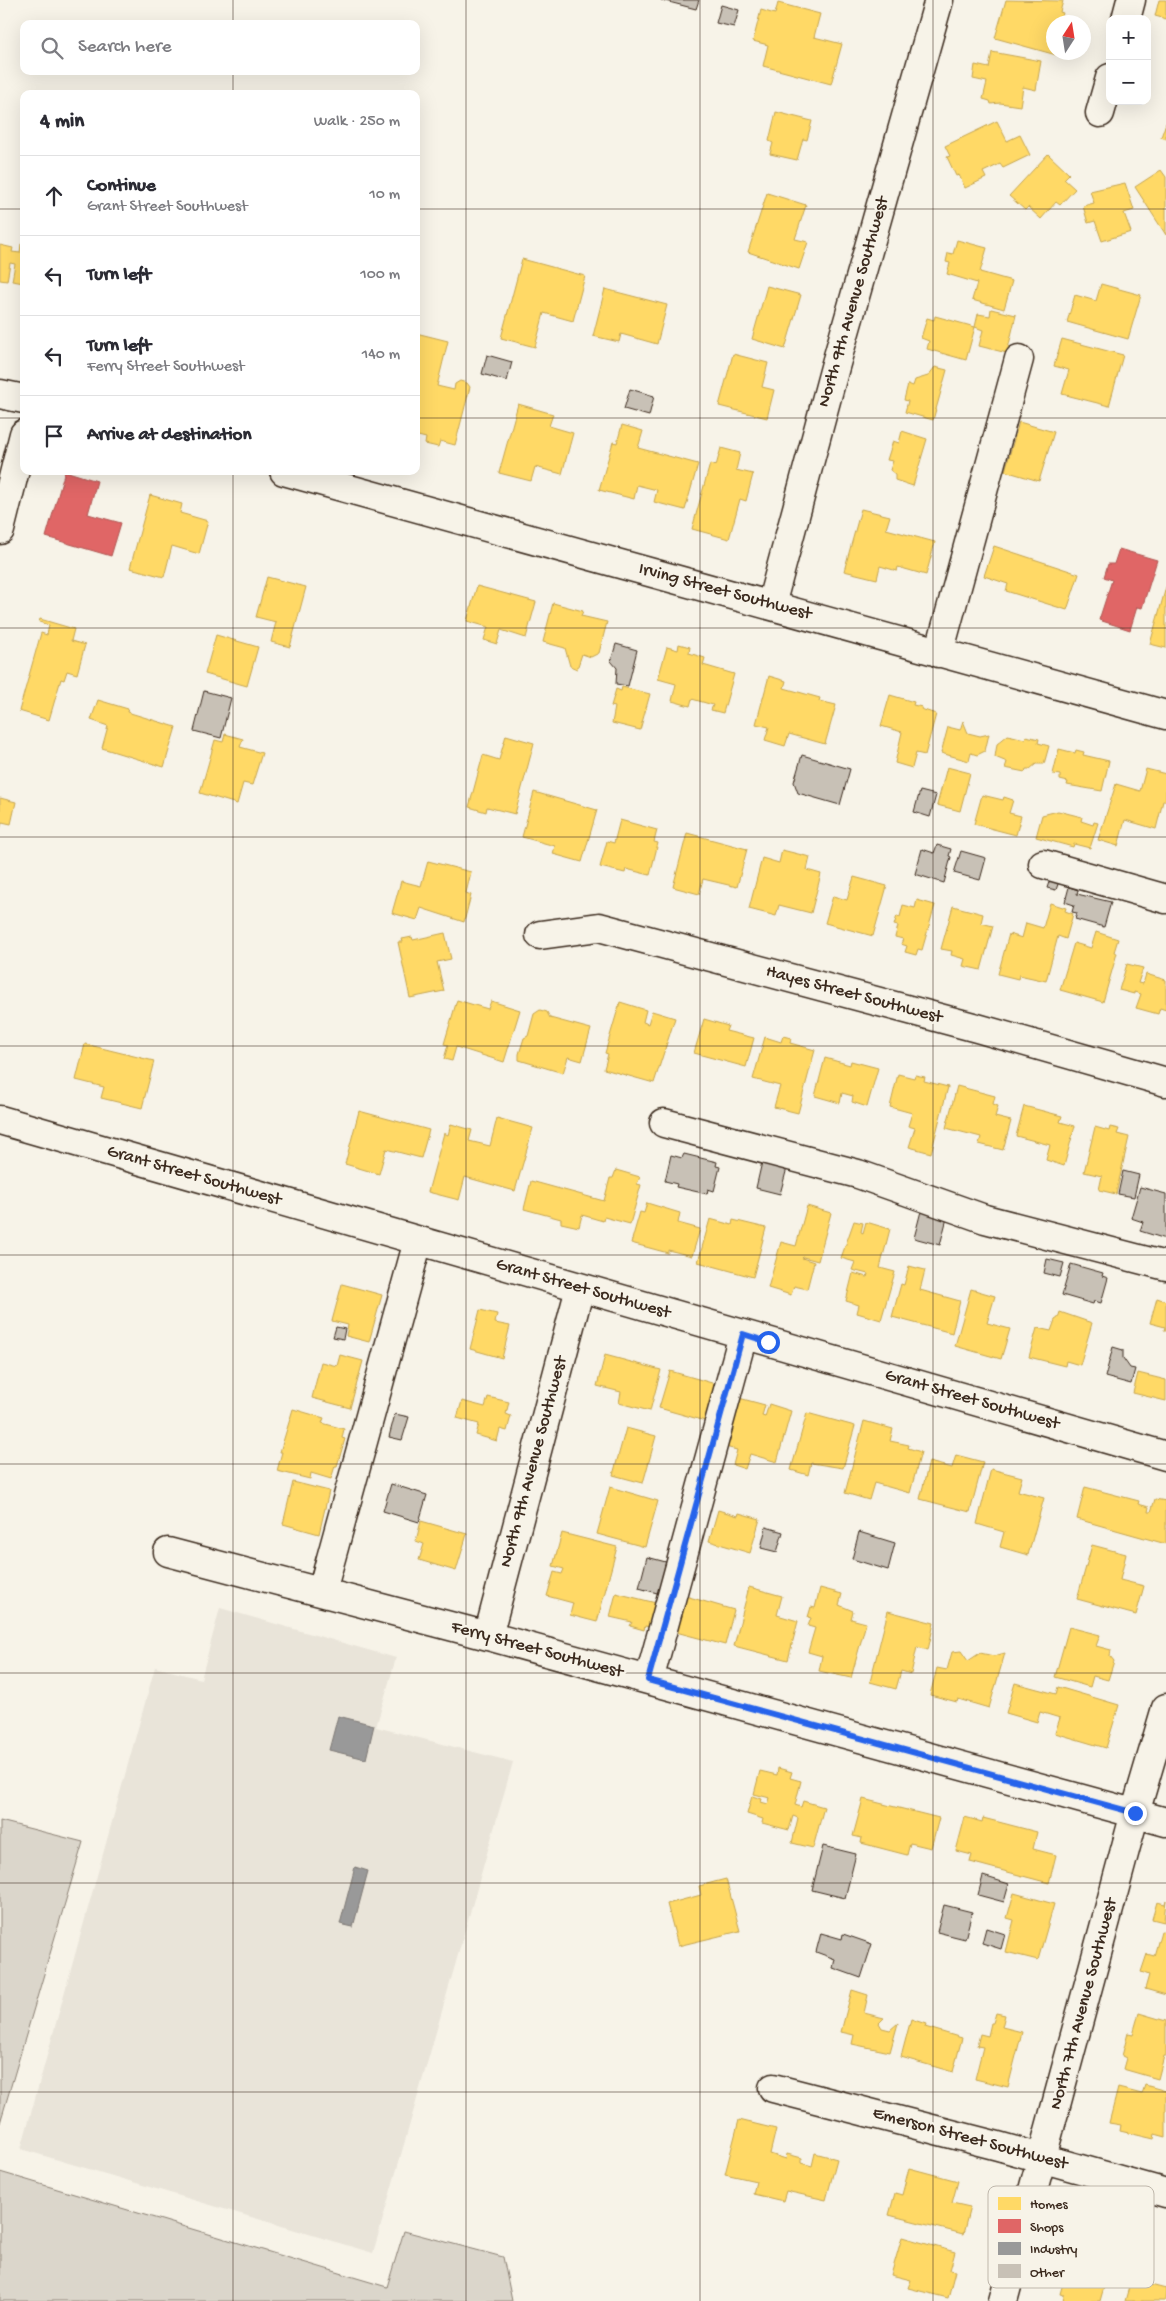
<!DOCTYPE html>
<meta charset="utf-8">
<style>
body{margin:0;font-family:"Gochi Hand",sans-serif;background:#f7f7f7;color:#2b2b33}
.controls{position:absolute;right:15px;top:15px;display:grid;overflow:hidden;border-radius:10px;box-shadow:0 5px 20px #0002}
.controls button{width:45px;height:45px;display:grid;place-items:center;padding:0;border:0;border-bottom:1px solid #e1e1e2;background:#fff;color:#2b2b33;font:25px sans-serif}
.compass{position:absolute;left:1046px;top:15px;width:45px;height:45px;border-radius:50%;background:#fff;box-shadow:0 5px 20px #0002;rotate:12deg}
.stop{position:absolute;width:15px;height:15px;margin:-11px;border:4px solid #2563eb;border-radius:50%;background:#fff}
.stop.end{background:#2563eb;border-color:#fff;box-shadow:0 1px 5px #0008}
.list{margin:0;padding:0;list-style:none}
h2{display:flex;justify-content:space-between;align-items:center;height:65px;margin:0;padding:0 20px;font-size:21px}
h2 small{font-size:16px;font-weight:400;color:#7c7c81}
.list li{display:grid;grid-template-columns:32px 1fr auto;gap:15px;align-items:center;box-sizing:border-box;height:80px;padding:0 20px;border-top:1px solid #e1e1e2}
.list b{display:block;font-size:19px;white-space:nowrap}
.list p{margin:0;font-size:16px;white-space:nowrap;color:#7c7c81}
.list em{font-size:16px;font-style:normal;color:#7c7c81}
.icon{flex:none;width:28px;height:28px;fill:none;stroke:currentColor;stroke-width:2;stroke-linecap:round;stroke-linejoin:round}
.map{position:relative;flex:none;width:1166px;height:2301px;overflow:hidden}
.search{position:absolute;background:#fff;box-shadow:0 5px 20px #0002;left:20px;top:20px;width:400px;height:55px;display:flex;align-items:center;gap:12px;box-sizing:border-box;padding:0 18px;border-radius:10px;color:#7c7c81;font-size:19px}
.panel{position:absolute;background:#fff;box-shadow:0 5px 20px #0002;left:20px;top:90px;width:400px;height:385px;border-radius:10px}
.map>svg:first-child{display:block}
</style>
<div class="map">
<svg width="1166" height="2301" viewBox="0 0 1166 2301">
<rect width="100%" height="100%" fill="#f7f3e8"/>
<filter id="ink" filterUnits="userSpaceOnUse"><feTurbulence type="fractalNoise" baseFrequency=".02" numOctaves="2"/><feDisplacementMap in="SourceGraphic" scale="10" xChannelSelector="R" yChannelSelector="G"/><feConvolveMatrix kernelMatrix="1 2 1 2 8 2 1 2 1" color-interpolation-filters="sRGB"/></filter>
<g filter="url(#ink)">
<!-- built -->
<path fill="#e9e4d9" d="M220 1608 396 1658 376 1727 513 1762 373 2253 21 2149 155 1667 201 1679Z"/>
<!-- green -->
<path fill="#dbd6cb" stroke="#8b8074" d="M0 1821 83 1842 0 2123Z
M0 2172 387 2287 404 2231 503 2257 512 2301H0Z"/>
<!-- homes -->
<path fill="#ffd966" stroke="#c4a450" d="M1006 0 1063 1 1060 12 1063 13 1060 22H1054V52H1061L1060 56 995 38Z
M1159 0H1166V19L1155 16Z
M778 3 820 14 814 37 842 44 831 84 763 66 768 45 753 41 761 10 775 14Z
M992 52 1041 61 1036 90 1023 87 1020 106 1000 103 991 104 990 101 983 99 987 82 973 79 975 65 989 68Z
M776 112 812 121 807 140 803 139 797 160 770 154 773 143 769 141Z
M997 121 1007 141 1020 135 1030 155 1003 168 1000 164 983 172 986 178 965 188 959 175 956 176 947 157 950 156 945 146Z
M1166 123V139L1161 137Z
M1048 154 1069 174 1064 179 1075 189 1060 205 1056 202 1041 219 1028 207 1025 210 1009 196Z
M1161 170 1166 177V235L1135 187Z
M1125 183 1134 210 1124 213 1131 232 1102 241 1095 221 1088 223 1083 206 1094 203 1090 191Z
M767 193 806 205 795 239 808 242 799 269 748 252Z
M957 240 987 248 980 272 1012 281 1004 309 972 300 977 283 947 274 950 263 946 262 948 253 953 254Z
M21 244H24V283L12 281 15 264 10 263 7 281 0 280V245L13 248 12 252 20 253Z
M522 259 585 276 573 321 544 313 535 347 501 338Z
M1101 284 1141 295 1128 339 1067 322 1075 295 1096 301Z
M767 286 801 295 785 349 752 339Z
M605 289 667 305 657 344 621 334 619 342 593 336Z
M991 309 1016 315 1007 353 979 346 983 330 975 327 978 314 990 316Z
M935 316 975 327 966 360 927 349 929 341 921 338 927 318 934 320Z
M416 333 448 341 437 386 454 390 455 384 460 381 467 383 470 387 455 445 440 441 438 447 425 444 426 438 418 436 416 442Z
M1062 339 1123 355 1109 406 1062 394 1069 370 1054 366Z
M733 354 768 363 762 387 774 390 767 418 719 406Z
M935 367 947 370 933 420 905 412 908 401 904 400 908 384 913 386 915 380 928 376Z
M518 404 553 414 549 426 573 433 562 474 535 467 531 481 499 473Z
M1019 422 1054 432 1039 481 1005 471Z
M622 425 643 431 638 448 698 464 685 510 654 502 657 490 637 485 634 499 599 490 613 442 617 443Z
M902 431 927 439 913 486 895 480V474L890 470 893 461 887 460 893 441 899 443Z
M721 448 740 453 736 470 753 474 746 501 740 499 729 539 692 529 710 464 716 466Z
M150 495 182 504 180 513 208 521 199 554 172 546 164 577 130 568Z
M861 509 890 516 886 529 935 542 926 575 898 567 897 571 880 566 877 579 844 571Z
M994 546 1079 574 1067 610 1006 591 1008 584 984 576Z
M267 577 306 587 290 647 271 642 276 622 256 617Z
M477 586 536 602 526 638 501 630 497 644 484 640 488 627 467 621Z
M1166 587V648L1150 644Z
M553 603 583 611 581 616 607 622 599 653 591 657 582 654 577 669 570 666 565 648 543 642Z
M40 619 74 629 71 641 85 645 77 674 67 671 64 680 61 679 49 720 19 711 41 633 47 635 49 625 39 622Z
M216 635 258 647 247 686 205 674Z
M679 644 690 647 689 653 705 658 703 665 734 674 723 713 711 710 713 705 692 699 690 706 672 701 676 684 658 679 667 647 678 650Z
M769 676 786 681 784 688 820 698 819 701 836 705 825 744 789 734 785 746 765 740 769 727 756 724Z
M622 687 650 694 640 730 612 723 615 707 611 706 616 689 621 691Z
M890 695 914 702 913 705 922 707 921 709 936 714 925 755 916 753 912 768 895 763 902 732 881 726Z
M98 700 128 709 127 712 176 727 164 767 102 748 108 726 91 720Z
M963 721 968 733 980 736 989 734 985 751 977 755 971 753 969 761 941 753 948 727 960 730Z
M225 734 243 739 240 747 262 753 252 785 243 783 237 804 200 793 215 740 223 742Z
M506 735 534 743 515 814 487 807 486 812 469 807 483 755 499 760Z
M1008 735 1025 739 1026 736 1039 739 1038 743 1049 746 1044 764H1036L1030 769H1026L1025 772 1005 768 1007 762 995 757 997 744Z
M1059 749 1075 753 1076 750 1084 752 1083 755 1109 761 1102 791 1067 785 1068 782 1060 780V775L1053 774Z
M947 767 970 773 960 811 937 805Z
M1146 769 1166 774V801H1163L1156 829 1125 820 1118 846 1098 840 1116 784 1140 791Z
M534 792 597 810 582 862 553 854 555 846 522 837Z
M982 795 1003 800 1004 797 1013 800 1009 813 1021 816 1016 835 974 824Z
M0 798 16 802 11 824 2 822 0 830Z
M1058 811 1082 817 1081 821 1093 825 1094 822 1098 823 1090 848 1074 844 1073 847 1036 837 1042 815Z
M620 820 657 830 654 842 658 843 650 875 626 869 625 873 600 867 607 841 614 843Z
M687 833 747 849 737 887 703 879 699 894 673 887Z
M782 850 810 857 807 870 821 874 811 913 779 905 776 916 749 909 762 858 779 863Z
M428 861 471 872 466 893 471 895 464 922 421 908 417 920 392 913 401 881 421 886Z
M854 877 887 886 873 936 825 923 833 896 847 900Z
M917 900 935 905 922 950 918 949 916 955 905 952 907 946 901 944 903 939 895 937 898 926 894 925 897 916 900 917 903 905 915 908Z
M1050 903 1066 908 1065 911 1073 914 1066 939 1058 936 1046 981 1019 975 1018 979 998 974 1009 934 1022 938 1026 923 1043 928Z
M953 906 983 914 981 923 993 926 981 970 963 966 965 959 951 955 952 951 941 949Z
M1096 932 1118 939 1114 952 1117 953 1103 1002 1060 990 1074 943 1091 948Z
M445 933 451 959 437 962 444 991 410 998 398 942H403L402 939 412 937 413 940Z
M1127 964 1143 968 1138 983 1143 984 1146 974 1166 980V1010L1160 1008 1158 1014 1136 1008 1141 994 1134 992V994L1119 990Z
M457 1000 488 1009 491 1001 520 1010 504 1062 456 1047 452 1061 444 1059 448 1045 444 1044Z
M620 1002 646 1010 643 1022 648 1024 652 1011 675 1018 654 1083 604 1069 608 1054 605 1053Z
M540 1010 547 1012 550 1018 591 1029 582 1061 568 1057 563 1073 519 1060V1054L524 1038 528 1036 534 1014Z
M704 1019 728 1026 726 1031 754 1038 746 1067 694 1053Z
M783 1036 791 1038 790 1043 815 1050 798 1113 774 1107 780 1086 753 1079 765 1037 781 1042Z
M85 1044 154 1061 142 1108 101 1098 104 1087 76 1080Z
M825 1058 850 1065 851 1061 878 1068 867 1107 852 1102 853 1096 842 1093 840 1103 815 1096Z
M898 1074 914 1078 915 1075 925 1077 924 1081 948 1087 931 1153 909 1147 915 1128 908 1126 912 1113 890 1107Z
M957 1086 995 1096 993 1104 998 1106 995 1117 1011 1121 1003 1150 979 1144 981 1137 946 1128Z
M1024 1106 1062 1116 1060 1122 1075 1126 1064 1166 1046 1160 1050 1145 1016 1136Z
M359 1111 429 1130 421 1158 386 1149 379 1174 345 1164Z
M497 1118 533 1128 515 1191 465 1177 459 1200 428 1192 444 1133 448 1135 451 1124 472 1130 469 1141 490 1146Z
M1095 1127 1109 1131 1110 1127 1119 1129 1117 1134 1129 1137 1116 1194 1099 1190 1102 1176 1084 1172Z
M616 1170 640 1177 637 1184 641 1185 630 1224 604 1217 603 1221 582 1215 579 1227 561 1223V1219L524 1209 531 1181 604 1201 610 1178H613Z
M647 1203 680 1213 678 1223 700 1229 692 1256 668 1250V1253L631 1243 640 1212 644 1213Z
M807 1206 831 1213 818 1261 803 1257 802 1258 814 1262 807 1289 794 1286 791 1295 768 1288 781 1242 796 1246Z
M710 1219 732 1225 733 1220 766 1228 753 1277 698 1262Z
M854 1221 863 1223 861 1232 863 1233 866 1222 890 1229 880 1268 895 1272 881 1320 857 1313 859 1305 846 1301 853 1273 867 1277 868 1274 852 1270 855 1262 841 1258Z
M909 1266 925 1270 920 1290 960 1301 952 1333 892 1317 901 1284 904 1285Z
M342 1284 382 1295 369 1342 346 1336 348 1325 332 1321Z
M971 1289 995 1296 987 1323 1010 1329 1001 1359 955 1346Z
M1157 1298 1166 1301V1330H1164L1165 1327 1150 1323Z
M480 1310 497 1314 495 1323 510 1326 502 1358 470 1349Z
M1060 1312 1092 1323 1080 1365 1066 1361 1065 1366 1029 1357 1037 1328 1051 1331 1055 1320 1058 1318Z
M340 1355 363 1361 350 1408 312 1398 321 1362 337 1366Z
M605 1355 661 1370 650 1411 619 1403 621 1392 597 1386Z
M670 1371 719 1385 709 1422 659 1408Z
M1138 1373 1166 1380V1401L1133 1393Z
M488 1397 509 1402 506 1414 511 1416 507 1431 500 1429 497 1441 476 1435 479 1424 457 1418 462 1401 485 1407Z
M739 1398 765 1405 762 1416 765 1417 769 1404 791 1411 777 1462 750 1454 745 1469 733 1465 737 1450 725 1447Z
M293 1409 324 1418 322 1423 344 1429 342 1438 345 1439 337 1466H335L331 1479 311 1473 310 1479 277 1471 282 1452H280Z
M807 1413 855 1426 843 1468 811 1463 808 1475 791 1470Z
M864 1421 893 1429 890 1441 909 1445 908 1448 921 1452 910 1493 874 1483 869 1500 845 1493Z
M626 1428 656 1436 643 1483 613 1475Z
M956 1455 983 1462 970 1512 920 1499 929 1462 952 1468Z
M991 1469 1022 1477 1018 1491 1044 1498 1028 1555 1000 1547 1004 1532 977 1524Z
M293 1482 329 1491 319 1534 283 1524Z
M610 1487 658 1501 645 1547 597 1534Z
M1085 1487 1139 1501 1138 1504 1149 1507 1148 1512H1151L1155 1499 1166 1501V1544L1077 1519Z
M718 1510 738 1516 739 1513 760 1519 750 1553 709 1541Z
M421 1521 467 1534 456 1571 419 1560 424 1544 416 1541Z
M562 1533 617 1547 597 1622 570 1615 573 1603 547 1596 554 1572 562 1574 564 1569 553 1566Z
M1092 1545 1126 1554 1120 1580 1144 1586 1136 1615 1077 1599Z
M749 1587 782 1596 777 1615 798 1621 788 1660 734 1646Z
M820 1588 842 1594 839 1605 853 1611 851 1619 866 1623 851 1678 819 1671 822 1656 808 1652 815 1628 808 1626 811 1618 808 1617 811 1607 815 1608Z
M616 1593 656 1603 650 1627 645 1626 644 1630 630 1626 632 1622 610 1617Z
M682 1595 734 1610 725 1645 672 1631Z
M888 1611 934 1623 928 1650 917 1647 911 1674 901 1671 896 1689 870 1682Z
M1069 1627 1100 1635 1096 1646 1111 1650 1110 1656 1114 1661 1108 1680 1093 1676 1090 1687 1055 1677Z
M961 1651 968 1661 980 1653 994 1656 1005 1653 989 1708 958 1699 957 1702 930 1695 937 1668 947 1670 952 1652Z
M1015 1683 1056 1694 1058 1687 1119 1705 1106 1748 1055 1733 1060 1718 1040 1712 1037 1722 1006 1713Z
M778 1768 792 1772 790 1778 801 1781 795 1805 801 1807 803 1801 824 1807 813 1848 792 1843 798 1818 793 1816 789 1830 762 1823 763 1819 747 1814 752 1796 762 1799 761 1802 768 1804 770 1798 754 1794 760 1771 777 1775Z
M863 1799 939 1818 931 1848 910 1843 907 1855 861 1843 862 1838 853 1836Z
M965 1817 982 1822 983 1818 1037 1832 1033 1849 1056 1855 1049 1883 970 1862 972 1855 956 1851Z
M726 1879 740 1931 678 1946 667 1904 701 1895 699 1886Z
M1014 1893 1054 1904 1038 1960 1006 1952 1014 1920 1007 1918Z
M1166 1900 1164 1922 1152 1919 1157 1902 1165 1904Z
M1161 1931 1166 1932V1995L1145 1989 1149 1975 1141 1972 1147 1954 1154 1956Z
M852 1990 868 1995 864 2013 884 2018 879 2023 882 2028 890 2030 898 2023 890 2052 852 2044 854 2035 841 2032Z
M996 2013 1005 2015 1002 2027 1022 2032 1008 2087 975 2079 983 2047 977 2046 980 2034 988 2036 991 2023H993Z
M1139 2013 1166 2021V2056H1164L1158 2079 1123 2069 1126 2058 1122 2056 1128 2033 1133 2034Z
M911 2019 926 2024 925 2027 962 2038 953 2072 901 2057Z
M1145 2085 1166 2091V2137L1155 2134 1154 2139 1120 2131 1121 2125 1109 2123 1118 2088 1142 2094Z
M739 2120 776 2129 770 2154 786 2159 787 2154 802 2158V2163L812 2166 815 2153 837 2159 826 2200 786 2191 783 2201 753 2194 756 2181 725 2174Z
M909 2168 958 2181 952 2203 970 2207 963 2234 889 2215 895 2193 902 2195Z
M1083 2232 1117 2241 1100 2301H1063L1064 2295 1060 2294 1070 2258 1075 2259Z
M902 2237 955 2252 950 2270 955 2271 948 2298 908 2288 911 2280 891 2275Z
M1131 2280 1166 2289 1165 2301H1125Z"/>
<!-- shops -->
<path fill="#e06666" stroke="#ae5450" d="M65 471 97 481 88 514 121 523 111 556 46 537Z
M1119 549 1157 560 1142 608 1137 607 1130 630 1099 620 1112 580 1104 577 1108 564H1114Z"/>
<!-- industry -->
<path fill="#999" stroke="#7d7874" d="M338 1716 374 1725 366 1759 329 1750Z
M355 1867 368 1871 353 1927 340 1924Z"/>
<!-- building -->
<path fill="#c8c1b6" stroke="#3b2a1e" d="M661 0H699L696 9Z
M721 5 739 10 734 27 716 23Z
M487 355 512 362 507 381 482 374Z
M630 389 654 396 649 416 624 409Z
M616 644 637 650 628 686 616 684 617 668 611 661Z
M204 691 231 698 221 738 194 731Z
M802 755 850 769 840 805 798 793 794 782Z
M920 791 936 795 930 817 914 812Z
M937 845 951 849 949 856 951 857 944 883 915 874 922 849 934 853Z
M961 851 986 858 980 880 954 873Z
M1051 876 1060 878 1056 890 1047 888Z
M1069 887 1078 890 1077 894 1111 902 1104 927 1075 919 1077 913 1072 912 1074 905 1065 902Z
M684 1154 717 1162 716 1166 720 1167 714 1191 708 1189 707 1194 676 1187 677 1184 665 1181 671 1155 682 1158Z
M762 1162 787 1168 780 1194 756 1188Z
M1123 1171 1139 1175 1134 1197 1118 1194Z
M1140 1187 1166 1194V1239L1140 1231 1143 1222 1131 1218Z
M921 1211 947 1218 940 1245 914 1238Z
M1047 1259 1064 1263 1060 1277 1044 1273Z
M1071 1264 1103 1273 1102 1276 1108 1278 1101 1303 1094 1301 1093 1304 1062 1295Z
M336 1327 345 1329 343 1339 333 1337Z
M1113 1347 1123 1350V1358L1130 1368 1135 1369 1131 1384 1105 1377Z
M395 1414 409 1417 402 1440 389 1437Z
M391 1484 427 1495 419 1522 383 1511Z
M766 1527 783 1532 777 1552 761 1548Z
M859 1532 895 1543 888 1570 852 1559Z
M647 1557 677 1565 668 1596 639 1588Z
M823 1846 856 1854 845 1898 812 1890Z
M983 1876 1009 1884 1004 1902 978 1895Z
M944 1905 972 1912 965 1939 937 1932Z
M986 1928 1005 1934 1001 1949 982 1943Z
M821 1933 842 1939 843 1934 872 1944 861 1978 833 1968 835 1959 816 1952Z"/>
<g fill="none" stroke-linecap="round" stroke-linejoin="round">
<defs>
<path id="minor" d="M1126 19 1131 0
M1100 113 1110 78
M0 394 24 399
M284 471 1166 715
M0 530 24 434
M771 605 835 367 939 0
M939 653 1019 359
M1043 864 1166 899
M540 935 599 927 977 1028 1166 1082
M0 1120 1166 1456
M664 1123 858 1174 985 1219 1166 1266
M168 1552 488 1636 1166 1822
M322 1591 418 1241
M488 1636 580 1288
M649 1680 743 1335
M773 2088 998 2146 1166 2193
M1003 2301 1135 1813 1166 1708"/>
</defs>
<!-- minor casing -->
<use href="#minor" stroke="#3b2a1e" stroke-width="31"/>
<!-- minor -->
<use href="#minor" stroke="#f7f3e8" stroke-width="28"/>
</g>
</g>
<g fill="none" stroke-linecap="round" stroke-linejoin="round" filter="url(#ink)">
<!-- route -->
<path stroke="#2563eb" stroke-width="6" d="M768 1342 743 1334 648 1680 1135 1813"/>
</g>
<!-- grid -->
<path fill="none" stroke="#3b2a1e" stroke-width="1" stroke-opacity="0.55" d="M233 0V24M466 0V2301M700 0V2301M933 0V2301M233 71V94M0 209H24M416 209H1166M0 418H24M416 418H1166M233 471V2301M0 628H1166M0 837H1166M0 1046H1166M0 1255H1166M0 1464H1166M0 1673H1166M0 1883H1166M0 2092H1166"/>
<g text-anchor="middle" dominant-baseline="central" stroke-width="5" stroke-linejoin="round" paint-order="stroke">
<!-- street labels -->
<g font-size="18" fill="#3b2a1e" stroke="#f7f3e8">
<text transform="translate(854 302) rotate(-74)">North 9th Avenue Southwest</text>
<text transform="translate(725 592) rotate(15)">Irving Street Southwest</text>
<text transform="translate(854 995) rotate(15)">Hayes Street Southwest</text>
<text transform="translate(194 1176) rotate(16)">Grant Street Southwest</text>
<text transform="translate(583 1289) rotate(16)">Grant Street Southwest</text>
<text transform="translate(972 1400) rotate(16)">Grant Street Southwest</text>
<text transform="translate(534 1462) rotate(-75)">North 9th Avenue Southwest</text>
<text transform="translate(537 1650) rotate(15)">Ferry Street Southwest</text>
<text transform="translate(1084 2004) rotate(-75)">North 7th Avenue Southwest</text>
<text transform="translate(970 2139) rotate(15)">Emerson Street Southwest</text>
</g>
</g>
<!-- legend -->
<rect x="988" y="2186" width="166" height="102" rx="8" fill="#f7f3e8" stroke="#bfb7ab" stroke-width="1"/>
<rect x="998" y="2197" width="23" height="13" fill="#ffd966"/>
<rect x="998" y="2219" width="23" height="14" fill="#e06666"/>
<rect x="998" y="2242" width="23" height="13" fill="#999"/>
<rect x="998" y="2264" width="23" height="14" fill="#c8c1b6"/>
<g font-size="14" fill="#3b2a1e">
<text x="1030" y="2208">Homes</text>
<text x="1030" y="2231">Shops</text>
<text x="1030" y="2253">Industry</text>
<text x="1030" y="2276">Other</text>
</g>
</svg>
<div class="controls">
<button>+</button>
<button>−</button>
</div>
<svg class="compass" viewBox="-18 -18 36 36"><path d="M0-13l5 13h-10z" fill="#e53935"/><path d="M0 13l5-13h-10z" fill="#7c7c81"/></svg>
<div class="stop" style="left:768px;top:1342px"></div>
<div class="stop end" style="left:1135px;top:1813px"></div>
<div class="search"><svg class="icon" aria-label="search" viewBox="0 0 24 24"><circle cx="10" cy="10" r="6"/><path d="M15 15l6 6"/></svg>Search here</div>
<section class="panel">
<h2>4 min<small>Walk · 250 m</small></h2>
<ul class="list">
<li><svg class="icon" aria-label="ahead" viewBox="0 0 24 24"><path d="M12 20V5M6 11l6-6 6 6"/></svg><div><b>Continue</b><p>Grant Street Southwest</p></div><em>10 m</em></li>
<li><svg class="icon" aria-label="left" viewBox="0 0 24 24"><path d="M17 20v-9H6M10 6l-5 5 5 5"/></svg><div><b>Turn left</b></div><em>100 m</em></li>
<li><svg class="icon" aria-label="left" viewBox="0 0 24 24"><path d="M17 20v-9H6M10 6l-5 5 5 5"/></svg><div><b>Turn left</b><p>Ferry Street Southwest</p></div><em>140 m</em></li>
<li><svg class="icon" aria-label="arrive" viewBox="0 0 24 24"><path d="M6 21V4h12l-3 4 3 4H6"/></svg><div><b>Arrive at destination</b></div></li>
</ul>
</section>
</div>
